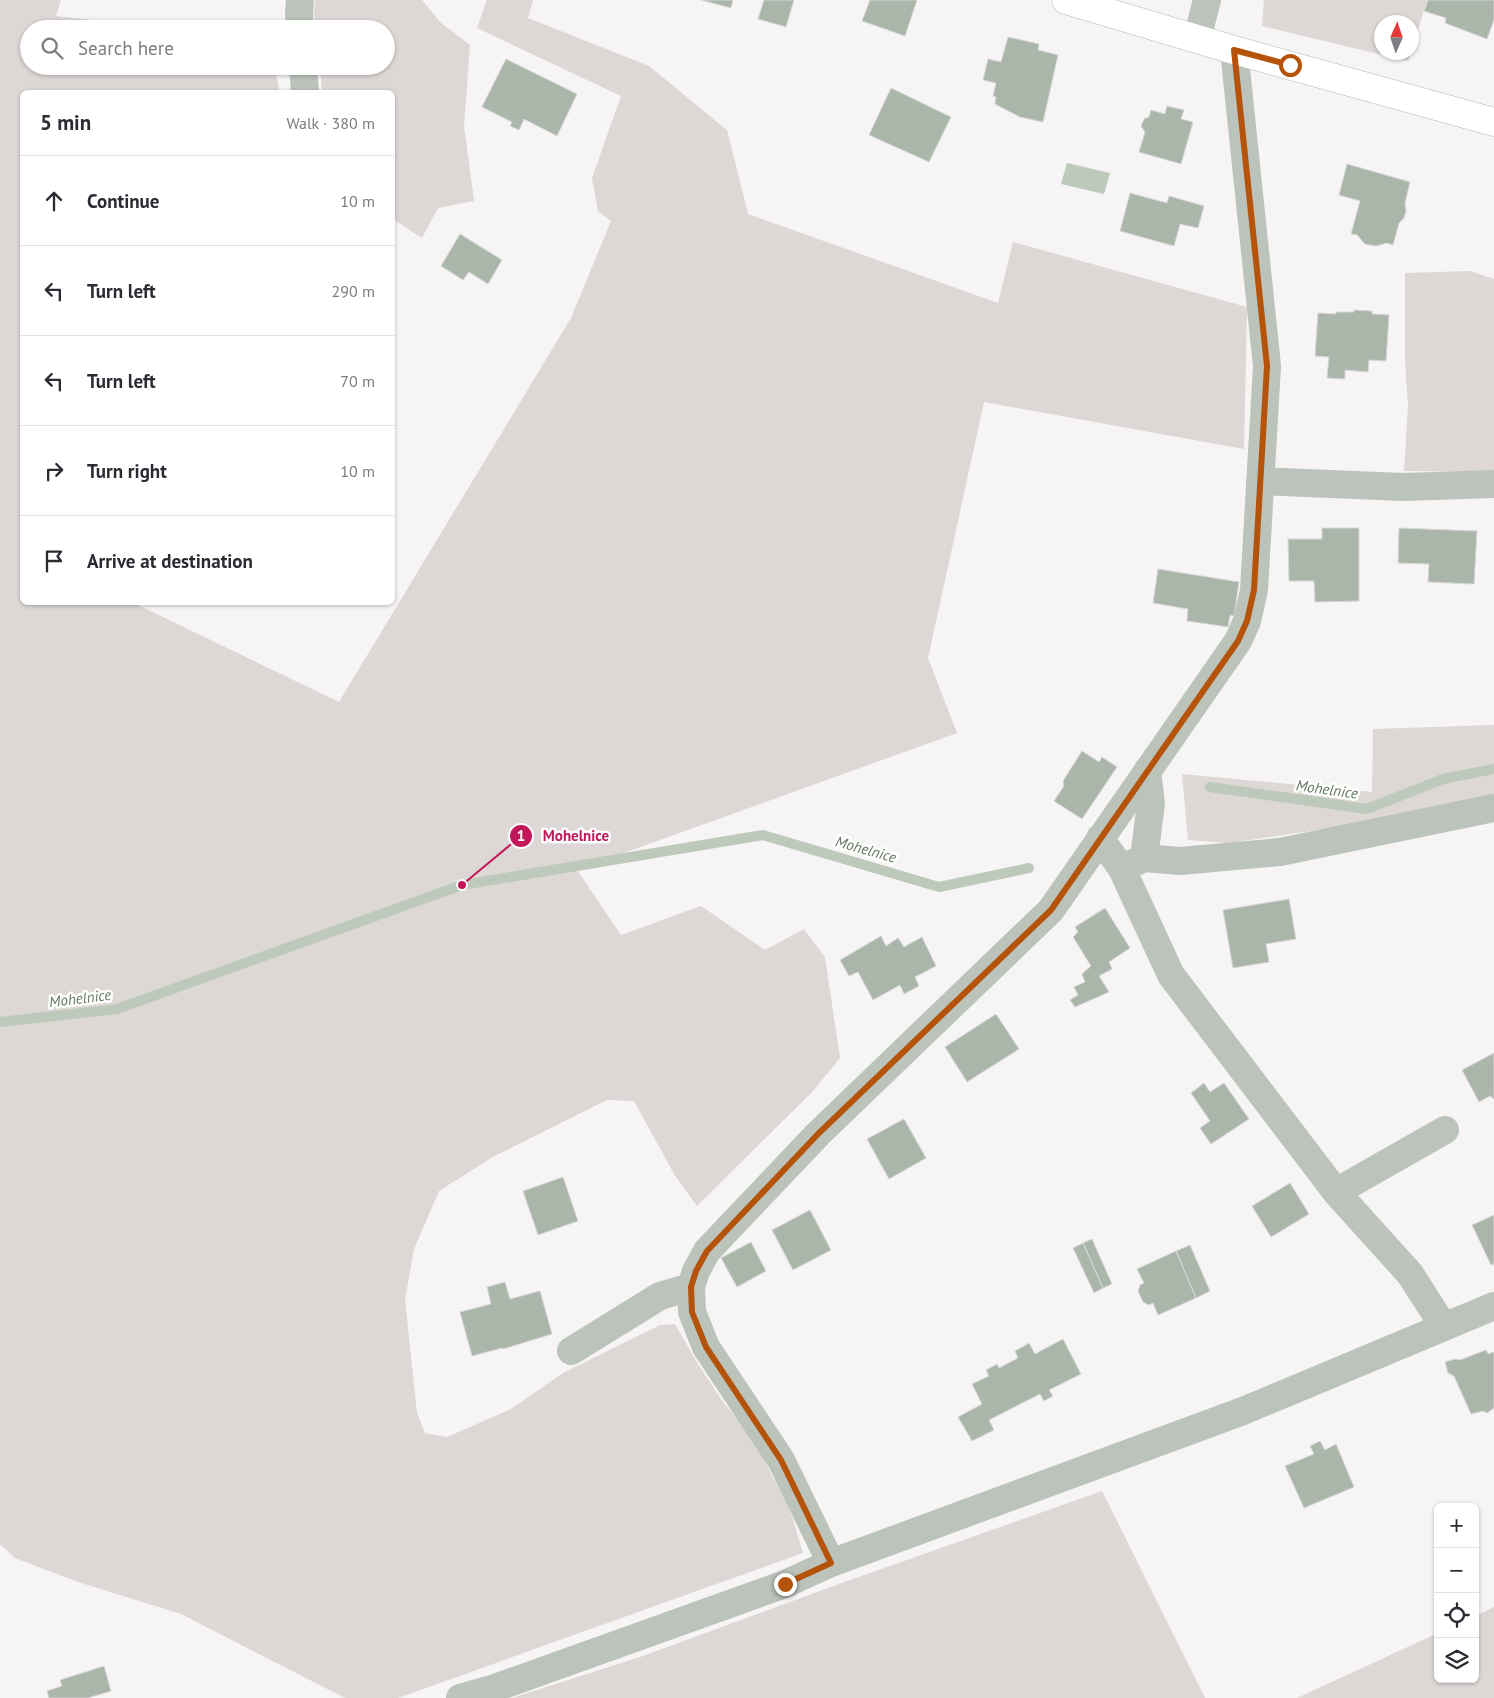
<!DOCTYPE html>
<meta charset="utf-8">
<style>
body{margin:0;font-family:"PT Sans",sans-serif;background:#f2f2f3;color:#2b2b33}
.controls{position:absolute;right:15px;bottom:15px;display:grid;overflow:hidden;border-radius:8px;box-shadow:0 1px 4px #0004}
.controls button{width:45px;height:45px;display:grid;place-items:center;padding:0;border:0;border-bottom:1px solid #e1e1e2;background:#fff;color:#2b2b33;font:25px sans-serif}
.compass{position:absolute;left:1374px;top:15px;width:45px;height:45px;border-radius:50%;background:#fff;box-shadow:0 1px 4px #0004;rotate:3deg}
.stop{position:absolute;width:15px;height:15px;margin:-11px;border:4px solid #b45309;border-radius:50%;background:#fff}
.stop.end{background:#b45309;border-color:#fff;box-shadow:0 1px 5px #0008}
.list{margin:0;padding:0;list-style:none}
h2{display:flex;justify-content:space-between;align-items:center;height:65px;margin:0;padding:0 20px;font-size:21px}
h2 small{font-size:16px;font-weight:400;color:#7c7c81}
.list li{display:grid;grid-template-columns:32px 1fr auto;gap:15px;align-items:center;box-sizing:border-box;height:90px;padding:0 20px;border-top:1px solid #e1e1e2}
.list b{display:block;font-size:19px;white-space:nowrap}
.list em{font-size:16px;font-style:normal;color:#7c7c81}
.icon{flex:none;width:28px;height:28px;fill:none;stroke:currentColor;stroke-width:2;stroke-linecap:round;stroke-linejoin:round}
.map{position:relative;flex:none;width:1494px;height:1698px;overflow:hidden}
.search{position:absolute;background:#fff;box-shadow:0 1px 4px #0004;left:20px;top:20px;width:375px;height:55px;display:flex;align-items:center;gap:12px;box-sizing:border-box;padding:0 18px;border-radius:28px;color:#7c7c81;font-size:19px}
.panel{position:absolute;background:#fff;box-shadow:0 1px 4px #0004;left:20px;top:90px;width:375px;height:515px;border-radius:8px}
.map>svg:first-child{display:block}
</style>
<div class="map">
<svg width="1494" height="1698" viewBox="0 0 1494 1698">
<rect width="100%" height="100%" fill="#f6f4f5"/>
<!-- green -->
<path fill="#ddd7d5" d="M0 0H61L56 16 172 29H29V66H275L279 92H22V602L134 603 339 702 571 318 611 221 598 211 592 178 621 96 477 28 487 0H533L528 18 649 66 727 130 748 214 998 303 1013 242 1247 307 1244 449 984 402 928 658 957 733 577 870 621 935 701 906 765 950 804 929 825 957 840 1058 812 1092 697 1206 674 1174 634 1101 607 1100 491 1158 439 1191 414 1249 405 1300 417 1413 425 1433 447 1437 511 1409 563 1373 660 1325 675 1324 698 1364 723 1402 757 1443 773 1478 788 1503 803 1553 398 1698H345L181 1614 78 1582 15 1558 0 1544Z
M315 0H422L440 22 470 45 464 126 474 201 438 208 422 238 393 219 392 92H322L320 66H386V29H316L314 13Z
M1264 0H1427L1412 50V22H1382V52L1411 53 1408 61 1262 26Z
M1470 271 1494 279V472L1404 471 1408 405 1405 362V273Z
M1494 725V797L1385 820 1229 843 1188 840 1182 774 1372 792 1373 729Z
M1102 1491 1205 1698H512L640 1657 839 1584Z
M1494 1607V1698H1297L1438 1633V1679H1475V1616Z"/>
<!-- water -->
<path fill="#bdc9ba" d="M1067 163 1110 173 1104 194 1061 184Z"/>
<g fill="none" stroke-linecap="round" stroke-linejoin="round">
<!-- stream -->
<path stroke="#bdc9ba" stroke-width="10" d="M1210 787 1367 809 1443 779 1494 769
M0 1022 117 1009 462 885 763 835 939 887 1029 868"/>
</g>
<!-- building -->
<path fill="#aab6aa" stroke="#d8d6d7" d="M701 0H733L731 8Z
M764 0H794L786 27 758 19Z
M870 0H917L905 36 862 21Z
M1428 0H1494V20L1487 39 1445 23 1446 18 1424 11Z
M1008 37 1039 44 1038 50 1058 55 1043 122 1020 117 995 104 996 97 993 96 996 83 983 80 988 59 1001 62Z
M506 59 577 94 557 136 524 119 519 130 510 126 512 122 482 107Z
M891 88 951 117 929 162 869 135Z
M1167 106 1184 110 1181 119 1193 122 1181 164 1139 152 1145 132 1141 126 1144 119 1149 117 1151 110 1165 114Z
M1347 164 1410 182 1405 203 1406 211 1404 218 1399 223 1393 245 1387 243 1376 246 1365 244 1357 235 1351 234 1360 201 1339 195Z
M1130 193 1167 203 1169 196 1204 206 1198 228 1180 224 1174 246 1120 231Z
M460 234 502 260 488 284 469 272 463 280 441 266Z
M1354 310 1372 311V314L1389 315 1386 361 1369 360 1368 372 1345 370V379L1327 378 1329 357 1315 356 1318 313 1336 314V312H1354Z
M1322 528H1359V601L1315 602 1314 581H1289L1288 539H1322Z
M1399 528 1477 531 1474 584 1428 582 1429 564 1398 563Z
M1158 569 1239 582 1234 616 1230 615 1228 627 1187 621 1188 609 1153 603Z
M1082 751 1099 762 1102 757 1117 767 1082 819 1054 801 1064 786 1063 781Z
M1289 899 1296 939 1266 944 1269 962 1233 968 1223 910Z
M1105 908 1130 948 1109 962 1112 969 1099 976 1109 992 1075 1007 1070 1000 1078 995 1074 987 1085 982 1082 974 1091 966 1073 937 1078 932 1075 927Z
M881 936 886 946 898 938 904 947 922 937 936 966 915 977 919 986 904 994 900 985 873 1000 858 972 849 976 840 960Z
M996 1014 1019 1049 967 1082 945 1047Z
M1494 1053V1099L1490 1096 1479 1102 1462 1070Z
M1204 1083 1210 1092 1224 1083 1249 1119 1211 1144 1200 1128 1210 1121 1191 1093Z
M904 1119 926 1158 889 1179 867 1139Z
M563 1177 578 1221 538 1235 523 1191Z
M1290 1183 1309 1214 1271 1237 1252 1206Z
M810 1210 831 1250 793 1270 772 1230Z
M1494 1215V1264L1491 1265 1472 1225Z
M1092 1239 1112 1284 1103 1288 1083 1243Z
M751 1242 766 1271 737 1287 721 1258Z
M1083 1243 1103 1288 1094 1293 1073 1248Z
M1190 1245 1210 1291 1196 1298 1176 1251Z
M1176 1251 1196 1298 1158 1315 1153 1303 1149 1305 1143 1302 1138 1291 1140 1285 1144 1283 1137 1269Z
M505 1282 510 1299 540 1291 552 1334 503 1349 502 1348 472 1356 460 1312 491 1304 487 1287Z
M1063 1339 1081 1374 1049 1390 1053 1396 1044 1401 1040 1394 989 1420 994 1430 972 1441 958 1417 982 1404 972 1384 989 1376 986 1370 997 1364 999 1368 1018 1358 1015 1351 1029 1343 1035 1354Z
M1486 1350 1488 1354 1494 1352V1408L1487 1413 1483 1411 1471 1414 1454 1376 1448 1373 1445 1362 1455 1359 1460 1360Z
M1320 1441 1325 1450 1336 1444 1354 1487 1304 1508 1285 1466 1314 1454 1310 1446Z
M104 1666 111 1691 88 1698H49L47 1691 62 1686 60 1680Z"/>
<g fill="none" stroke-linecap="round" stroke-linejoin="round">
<defs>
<path id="major" d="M1066 0 1234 50 1494 122"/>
</defs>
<!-- major casing -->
<use href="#major" stroke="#afb8af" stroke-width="29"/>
<!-- minor -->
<path stroke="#bbc3bb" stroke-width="28" d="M300 29 299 14 300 0
M1197 39 1207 0
M303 66 305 92
M1260 481 1403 487 1494 484
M1100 838 1122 869 1171 975 1336 1192 1410 1274 1444 1327
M1144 858 1180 861 1280 852 1494 808
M1127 866 1144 858 1151 803 1147 771
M1336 1192 1445 1130
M571 1351 660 1296 691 1287
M831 1563 781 1460 706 1347 692 1312 691 1287 696 1271 707 1251 818 1134 1051 910 1238 641 1247 621 1254 590 1267 366 1234 50
M460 1698 495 1688 785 1584 831 1563 1243 1411 1494 1306"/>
<!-- major -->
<use href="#major" stroke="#fff" stroke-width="28"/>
</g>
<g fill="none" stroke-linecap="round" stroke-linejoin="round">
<!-- route -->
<path stroke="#b45309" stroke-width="6" d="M785 1584 831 1563 781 1460 706 1347 692 1312 691 1287 696 1271 707 1251 818 1134 1051 910 1238 641 1247 621 1254 590 1267 366 1234 50 1290 65"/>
</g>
<g text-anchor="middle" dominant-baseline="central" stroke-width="5" stroke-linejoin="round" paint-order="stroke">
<!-- water labels -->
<g font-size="15" font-style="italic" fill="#64785e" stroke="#fff">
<text transform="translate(1327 789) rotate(8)">Mohelnice</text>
<text transform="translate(866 849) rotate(16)">Mohelnice</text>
<text transform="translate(80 998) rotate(-7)">Mohelnice</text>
</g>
</g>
<!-- callouts -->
<path fill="none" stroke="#c2185b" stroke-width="2" d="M462 885L521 836"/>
<g fill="#c2185b" stroke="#fff" stroke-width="2">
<circle cx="462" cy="885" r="5"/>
<circle cx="521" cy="836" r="12"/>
</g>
<g font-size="15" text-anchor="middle" font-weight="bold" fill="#fff">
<text x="521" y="841">1</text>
</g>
<g font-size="15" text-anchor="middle" font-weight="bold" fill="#c2185b" stroke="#fff" stroke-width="5" stroke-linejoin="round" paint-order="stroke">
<text x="576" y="841">Mohelnice</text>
</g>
</svg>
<div class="controls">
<button>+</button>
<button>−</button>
<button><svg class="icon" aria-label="locate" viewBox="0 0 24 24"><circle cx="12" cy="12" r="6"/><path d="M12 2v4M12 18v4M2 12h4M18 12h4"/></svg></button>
<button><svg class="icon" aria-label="layers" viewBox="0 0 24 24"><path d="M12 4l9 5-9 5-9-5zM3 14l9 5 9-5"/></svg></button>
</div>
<svg class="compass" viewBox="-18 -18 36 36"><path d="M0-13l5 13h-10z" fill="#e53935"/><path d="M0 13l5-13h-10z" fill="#7c7c81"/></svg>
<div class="stop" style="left:1290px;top:65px"></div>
<div class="stop end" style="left:785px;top:1584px"></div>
<div class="search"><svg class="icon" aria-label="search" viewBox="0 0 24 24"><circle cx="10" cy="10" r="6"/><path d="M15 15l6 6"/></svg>Search here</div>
<section class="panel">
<h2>5 min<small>Walk · 380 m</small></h2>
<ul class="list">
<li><svg class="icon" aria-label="ahead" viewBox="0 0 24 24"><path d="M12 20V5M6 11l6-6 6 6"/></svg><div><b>Continue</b></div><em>10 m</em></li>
<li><svg class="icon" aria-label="left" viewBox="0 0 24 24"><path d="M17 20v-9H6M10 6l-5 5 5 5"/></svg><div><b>Turn left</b></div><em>290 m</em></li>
<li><svg class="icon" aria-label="left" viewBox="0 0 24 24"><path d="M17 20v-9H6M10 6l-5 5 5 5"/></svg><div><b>Turn left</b></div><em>70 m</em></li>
<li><svg class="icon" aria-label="right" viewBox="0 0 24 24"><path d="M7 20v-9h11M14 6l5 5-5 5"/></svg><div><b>Turn right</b></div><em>10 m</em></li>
<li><svg class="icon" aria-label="arrive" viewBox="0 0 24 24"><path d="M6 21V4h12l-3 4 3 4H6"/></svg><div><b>Arrive at destination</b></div></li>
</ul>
</section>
</div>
